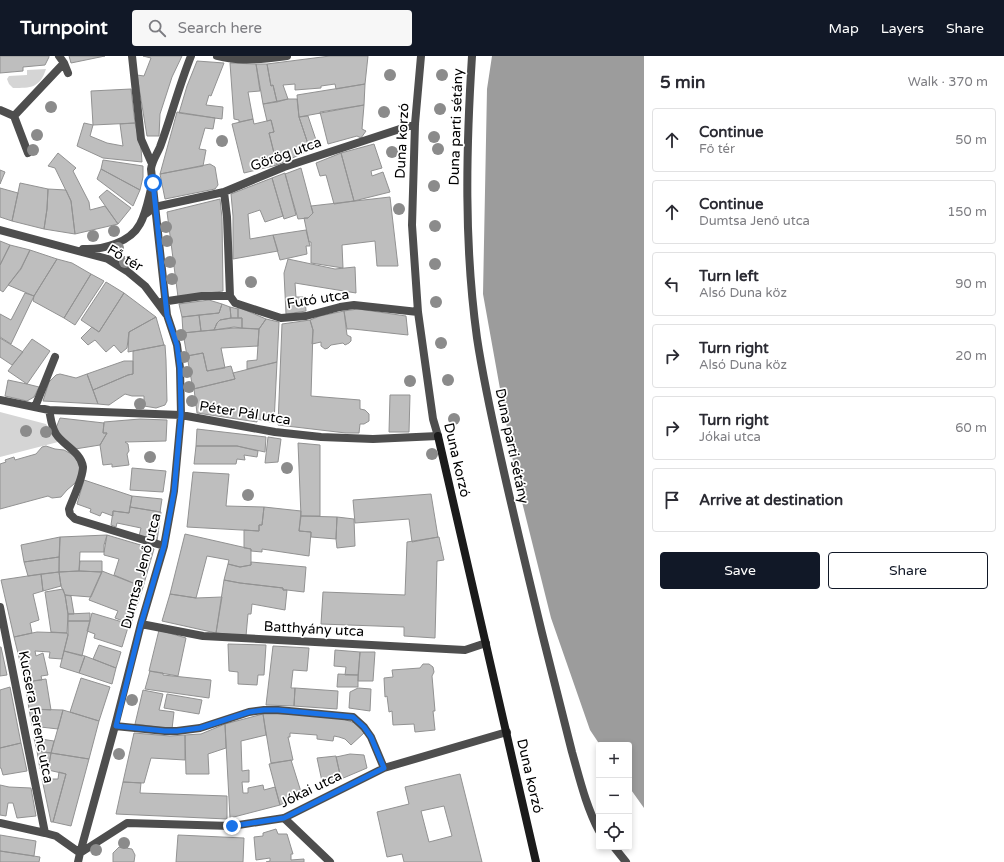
<!DOCTYPE html>
<meta charset="utf-8">
<style>
body{margin:0;font-family:"Varela Round",sans-serif;background:#f7f7f7;color:#2b2b33}
.controls{position:absolute;right:12px;bottom:12px;display:grid;overflow:hidden;border-radius:4px;box-shadow:0 2px 6px #0003}
.controls button{width:36px;height:36px;display:grid;place-items:center;padding:0;border:0;border-bottom:1px solid #e1e1e2;background:#fff;color:#2b2b33;font:20px sans-serif}
.stop{position:absolute;width:12px;height:12px;margin:-9px;border:3px solid #1a73e8;border-radius:50%;background:#fff}
.stop.end{background:#1a73e8;border-color:#fff;box-shadow:0 1px 4px #0008}
.list{margin:0;padding:0;list-style:none}
h2{display:flex;justify-content:space-between;align-items:center;height:52px;margin:0;padding:0 16px;font-size:17px}
h2 small{font-size:13px;font-weight:400;color:#7c7c81}
.list li{display:grid;grid-template-columns:26px 1fr auto;gap:12px;align-items:center;box-sizing:border-box;height:64px;margin:0 8px 8px;padding:0 8px;border:1px solid #e1e1e2;border-radius:4px}
.list b{display:block;font-size:15px;white-space:nowrap}
.list p{margin:0;font-size:13px;white-space:nowrap;color:#7c7c81}
.list em{font-size:13px;font-style:normal;color:#7c7c81}
.actions{display:flex;gap:8px;padding:12px 16px}
.actions a{flex:1;padding:9px 0;border:1px solid #111827;border-radius:4px;text-align:center;font-size:14px;color:#111827}
.actions .main{background:#111827;color:#fff}
.icon{flex:none;width:22px;height:22px;fill:none;stroke:currentColor;stroke-width:2;stroke-linecap:round;stroke-linejoin:round}
.map{position:relative;flex:none;width:644px;height:806px;overflow:hidden}
header{display:flex;align-items:center;gap:24px;box-sizing:border-box;height:56px;padding:0 20px;background:#111827;color:#fff}
header strong{font-size:19px}
nav{display:flex;gap:22px;margin-inline-start:auto;font-size:14px}
.search{width:280px;height:36px;background:#f7f7f7;display:flex;align-items:center;gap:10px;box-sizing:border-box;padding:0 14px;border-radius:4px;color:#7c7c81;font-size:15px}
main{display:flex}
aside{flex:1;background:#fff}
.map>svg:first-child{display:block}
</style>
<header>
<strong>Turnpoint</strong>
<div class="search"><svg class="icon" aria-label="search" viewBox="0 0 24 24"><circle cx="10" cy="10" r="6"/><path d="M15 15l6 6"/></svg>Search here</div>
<nav><a>Map</a><a>Layers</a><a>Share</a></nav>
</header>
<main>
<div class="map">
<svg width="644" height="806" viewBox="0 0 644 806">
<rect width="100%" height="100%" fill="#fff"/>
<!-- green -->
<path fill="#d5d5d5" d="M46 13C40 32 31 32 13 32L9 28 7 23 9 20 27 19V14Z
M0 356 46 368 58 386 0 401Z"/>
<!-- water -->
<path fill="#9c9c9c" d="M492 0H644V752L629 731V689H600L590 674 551 562 516 422 483 238 487 33Z"/>
<!-- building -->
<path fill="#bebebe" stroke="#929292" fill-rule="evenodd" d="M0 0H49V1L45 9 23 11V15L0 17Z
M69 0H105L71 7Z
M143 0H182L172 21 160 58 159 80H147L137 19 144 20 151 2Z
M330 0H368L365 28 336 33 335 28 321 30V32L295 34V28L283 29 288 43 277 46 273 29 271 30 267 8Z
M197 5 224 7 211 40 209 39 206 49 223 51 222 63 179 57 187 30Z
M230 7 256 8 260 35 248 36 253 63 239 66V64L234 63Z
M256 8H267L271 30 273 29 277 46 263 48Z
M365 28 364 49 299 61 297 39Z
M131 33 135 67 93 69 91 35Z
M288 43H297L299 61 310 94 277 109 269 77 274 76 271 64 267 65 263 48Z
M364 49 362 73 366 75 361 82 357 80 328 88 320 56Z
M177 56 215 62 213 73 205 72 199 93 206 94 203 110 160 118Z
M308 60 318 90 310 94 299 61Z
M253 63 254 68 271 64 274 76 269 77 277 109 244 117 232 68Z
M84 67 93 69 90 80 107 87 123 90 120 68 135 67 141 92 142 106 103 102 77 90Z
M374 88 382 112 371 115 372 120 383 116 390 136 354 145 341 97Z
M58 97 76 112 73 115 89 146 90 154 105 150 118 168 75 178 71 145 55 112 48 110Z
M341 97 354 145 334 148 326 119 320 120 316 107Z
M103 104 143 110V121L140 134 101 113Z
M210 108 215 111 218 129 215 133 165 143 160 118Z
M301 112 313 157 308 162 298 163 285 118Z
M101 113 140 134 133 150 97 123Z
M0 114 5 116 0 128Z
M285 117 296 159 284 163 272 122Z
M272 122 283 160 265 166 260 154 248 158 250 183 273 179 278 195 233 203V160L231 138Z
M20 127 48 133 47 153 44 173 12 165Z
M0 132 18 137 12 165 0 161Z
M48 133 66 134 71 145 75 178 44 173 47 153Z
M107 134 131 152 118 168 99 141Z
M390 141 398 210H377L375 185 342 189 343 212 311 207V186H309L304 162H308L313 157 311 150Z
M220 143 222 162 223 235 178 241 167 156Z
M306 174 310 190H306L307 198 280 204 273 179Z
M0 185 10 189 0 209Z
M10 189 30 194 21 212 3 236 0 234V209Z
M30 194 57 203 34 240 8 229 21 213Z
M57 203 72 207 91 218 64 262 33 245 34 240Z
M288 203 335 213 355 211 356 237 295 227 296 241H305L306 255 286 258 284 217Z
M91 218 104 225 75 269 64 262Z
M106 226 124 237 99 276 81 264Z
M25 237 34 240 11 288 0 281V258L11 264Z
M124 237 156 261 129 276 127 292 121 297 114 289 106 296 95 284 88 289 81 282 92 271 99 276Z
M209 244 222 248 219 257 182 261 179 248Z
M222 248 230 251 231 262 220 264 217 267 214 274 201 275 199 259 219 257Z
M230 251 238 253V262H231Z
M238 251 266 263 259 273 242 272V262H238Z
M358 253 406 260 408 279 353 273H347L344 255Z
M344 255 347 279 351 281V285L349 287 345 289 343 287 331 289 328 292 325 293 321 290V286L312 288 313 274 310 264 320 260Z
M199 259 201 275 183 277 182 261Z
M156 261 164 289 128 296 129 276Z
M231 262H242V272L234 271 214 274 217 267 220 264Z
M266 263 279 266 277 306 247 313V305L257 304 259 273Z
M310 264 313 274 311 340 360 344V353L365 354 369 358V365L364 368H360L359 377H346L278 369 282 268Z
M234 272 259 273 258 290 221 292 225 312 207 315 203 297 187 300 183 277Z
M0 282 23 296 12 309 0 301Z
M32 283 50 295 27 328 8 315Z
M164 289H165L166 304 167 345 165 349 156 352 144 350V340H132L125 338 109 349 98 348 93 334 128 319 133 318V295Z
M203 297 207 315 231 310 235 323 193 333 187 300Z
M124 305H133V318L128 319 93 334 87 318Z
M277 306 274 367 257 363V366L197 357 194 333 235 323 233 317Z
M60 318 76 322 87 318 98 348 43 345 49 326 56 319Z
M8 324 27 328 39 331 34 341 27 345 5 340Z
M390 339H410L409 376H389Z
M60 362 104 367 103 377H107L100 389 75 393 58 377 56 372Z
M140 363 167 364 166 385 125 386 128 388 129 395 127 398 129 409 112 411V408L103 409 100 389 107 377H103L104 366Z
M197 373 266 381 265 396 237 390H196Z
M268 381 281 383 278 406 265 407Z
M298 387 320 389V460H301Z
M46 390 55 393 64 394 75 400 80 411 78 423 74 428 67 434 61 441 52 442 48 440 0 453V408L6 406 5 404 14 401 15 404 36 398 42 391Z
M196 390H237L258 395 257 401 244 399 245 404 237 403 236 408H194Z
M132 412 166 415 163 436 130 434Z
M193 416 229 418 226 450 264 451 262 469H259V475L187 471Z
M84 424 132 440 129 457 113 455V460L102 456 100 460 90 456 91 453 77 448Z
M431 438 438 481 412 486 409 463 355 467 353 444Z
M132 440 162 443 160 456 130 451Z
M130 451 161 456 157 485 139 480 141 472 117 467 116 471 111 469 113 455 129 457Z
M264 451 301 455 299 475 311 476 309 500 262 493V496L251 495V493L244 492V474L259 475V469H262Z
M301 460 337 461 336 483 311 481V476L299 475Z
M337 461 354 463 355 490 337 492 336 483Z
M185 478 251 493V509L240 511 228 508 229 504 207 500 196 542 170 538Z
M107 479 154 493 143 531 114 519 119 503 104 499V489Z
M107 479 104 496H80L79 515 59 516 60 481Z
M60 481 59 501 24 506 21 489Z
M439 481 444 504 437 505 435 582 404 580V571L321 568 323 536 405 539 407 486Z
M59 501V516L28 520 24 506Z
M80 505H102V516L79 515Z
M251 506 306 511 304 536 287 534H283V532L240 527 224 524 228 508 240 511 251 509Z
M79 515 102 516 91 541 65 539 61 530 59 516Z
M102 515 143 531 131 568 115 562 118 555 89 544Z
M59 516 61 530 43 535 41 518Z
M41 518 43 535 33 538 39 564 30 567 32 577 14 581 1 524Z
M224 524 240 527 283 532V534H287L285 554 252 548 251 558H248L246 580 216 577Z
M63 533 65 539 68 558 67 577 51 576 45 536Z
M170 538 196 542 222 541 216 577 162 565Z
M65 539 71 540 74 558H68Z
M90 557V565H68V558Z
M92 557 129 568 122 591 94 582 95 578 87 575Z
M68 565H90L82 600 64 595 68 579Z
M159 574 186 582 178 620 149 615Z
M37 576 67 577 68 579 62 603 49 602 50 596 35 595 36 600 43 597 48 619 41 620 42 624 25 626 14 581Z
M228 588 266 589 264 619H258L257 629 238 628V616L229 615Z
M99 589 121 596 116 612 93 603Z
M273 590 309 592 307 615 293 614 291 632H295L294 650 266 649Z
M0 591H1L7 619 0 620Z
M335 594 360 596 358 619H345L346 611 334 610Z
M64 595 85 600 79 617 60 611Z
M360 596H375L373 625H358Z
M85 600 116 612 112 628 79 617Z
M423 608H429L433 611 434 616 432 620 435 655H433L435 674 415 676 414 668 393 669 392 655 389 656 387 640 385 641 384 622 393 621 392 614 420 612Z
M150 615 163 617V619L211 624 209 642 145 633Z
M338 618 358 619V631H337Z
M81 622 110 631 99 665 70 656Z
M46 623 51 654 29 653 25 626Z
M10 631 21 687 0 692V634Z
M295 632 338 635 337 653 294 650Z
M358 632 371 633 370 655 349 652 350 636Z
M143 634 163 638 159 654 174 656 172 673 135 668Z
M167 638 202 644 199 658 164 652Z
M29 653 63 654 58 673 32 670Z
M63 654 99 665 89 703 51 697Z
M263 658 266 679 241 685 242 715 249 714V726H242L243 737H248V732L263 729 264 734 275 731 280 749 230 762 225 668Z
M263 658H296L343 663 355 667 364 677 351 689 345 683 339 681 334 680 333 685 317 683V679L290 677V681H288L293 704 271 707Z
M225 668 226 692 208 698 209 718H186L185 679 201 678Z
M134 677 170 680 185 679V704L151 702 144 727 123 726Z
M34 682 54 685 51 697 37 695Z
M21 687 27 715 3 719 1 712H0V692Z
M37 695 51 697 48 714 40 713Z
M51 697 89 703 71 770 53 766 66 718 48 714Z
M350 698 364 699 367 712 341 723 336 701Z
M336 700 341 723 323 730 317 702Z
M291 704 302 739 280 749 269 708Z
M59 716 66 718 53 766H51L42 723H58Z
M460 718 482 806H404L402 798 387 801 377 756 409 748 405 731ZM444 750 452 780 429 786 421 755Z
M123 726 141 727 140 737 227 740V763L116 758Z
M0 729 9 731 31 732 36 760 17 762 13 747H8L6 760 0 759Z
M276 773 278 778H287L293 798H291V804L304 803V806H266L270 805V802L256 804 254 781 263 780V777Z
M0 779 36 785 34 800 0 795Z
M178 779 244 782 243 806H176Z
M119 791 132 793 135 799 134 806H113V797Z
M0 795 40 801 39 806H0Z"/>
<g fill="none" stroke-linecap="round" stroke-linejoin="round">
<!-- street -->
<path stroke="#4e4e4e" stroke-width="8" d="M59 0 64 7
M132 0 141 83 152 108
M217 0C239 6 265 3 287 0
M472 0C466 94 464 188 477 282 483 322 492 363 501 403 514 461 528 519 542 577 552 617 562 657 572 696 580 724 586 750 599 775
M0 54 14 60 28 97
M14 60 64 7 68 17
M224 136 227 161 230 240
M144 159 155 151 224 136 284 111 415 68
M0 174 108 203 127 215 145 230 166 258
M83 193C102 194 130 187 140 168 146 157 148 145 151 133
M230 240 235 247 281 262 306 260 340 251 354 249 418 256
M161 246 202 240H230
M0 344 49 354 181 359 275 376 321 381 373 383 438 380 433 363 418 256 412 169 415 68 421 0
M35 351 55 301
M49 354C51 362 51 370 56 378 63 389 81 396 83 411 83 422 73 442 69 453L70 458 75 463 164 490
M0 551 45 777
M141 568 203 580 465 594 486 587
M115 670 165 675H177L200 672 249 656 264 654H278L353 661 364 671 371 681 384 712
M284 762 330 806
M0 767 45 777 56 780 80 797
M614 791 626 806
M80 797 127 767 232 770 284 762 384 712 507 676
M78 806 80 797 115 670 141 568 164 490 174 435 181 359 180 312 177 289 167 259 151 113C152 105 157 98 160 91 171 61 179 30 191 0"/>
<!-- secondary -->
<path stroke="#1b1b1b" stroke-width="8" d="M438 380 536 806"/>
</g>
<!-- trees -->
<g fill="#8b8b8b">
<circle cx="390" cy="19" r="6"/>
<circle cx="442" cy="19" r="6"/>
<circle cx="51" cy="51" r="6"/>
<circle cx="440" cy="53" r="6"/>
<circle cx="384" cy="56" r="6"/>
<circle cx="37" cy="79" r="6"/>
<circle cx="434" cy="81" r="6"/>
<circle cx="222" cy="85" r="6"/>
<circle cx="438" cy="93" r="6"/>
<circle cx="33" cy="94" r="6"/>
<circle cx="392" cy="96" r="6"/>
<circle cx="434" cy="130" r="6"/>
<circle cx="399" cy="153" r="6"/>
<circle cx="435" cy="170" r="6"/>
<circle cx="166" cy="171" r="6"/>
<circle cx="114" cy="175" r="6"/>
<circle cx="93" cy="180" r="6"/>
<circle cx="167" cy="185" r="6"/>
<circle cx="118" cy="192" r="6"/>
<circle cx="125" cy="206" r="6"/>
<circle cx="170" cy="206" r="6"/>
<circle cx="435" cy="208" r="6"/>
<circle cx="172" cy="223" r="6"/>
<circle cx="251" cy="226" r="6"/>
<circle cx="436" cy="246" r="6"/>
<circle cx="181" cy="279" r="6"/>
<circle cx="441" cy="287" r="6"/>
<circle cx="184" cy="301" r="6"/>
<circle cx="187" cy="316" r="6"/>
<circle cx="448" cy="324" r="6"/>
<circle cx="410" cy="325" r="6"/>
<circle cx="189" cy="331" r="6"/>
<circle cx="192" cy="345" r="6"/>
<circle cx="140" cy="348" r="6"/>
<circle cx="454" cy="363" r="6"/>
<circle cx="26" cy="375" r="6"/>
<circle cx="46" cy="376" r="6"/>
<circle cx="432" cy="398" r="6"/>
<circle cx="150" cy="401" r="6"/>
<circle cx="287" cy="412" r="6"/>
<circle cx="248" cy="439" r="6"/>
<circle cx="132" cy="644" r="6"/>
<circle cx="119" cy="698" r="6"/>
<circle cx="124" cy="787" r="6"/>
<circle cx="96" cy="794" r="6"/>
</g>
<g fill="none" stroke-linecap="round" stroke-linejoin="round">
<!-- route -->
<path stroke="#1a73e8" stroke-width="5" d="M153 127 167 259 177 289 180 312 181 359 174 436 164 490 141 568 116 670 165 675H177L200 672 249 656 264 654H278L353 661 364 671 371 681 384 712 284 762 232 770"/>
</g>
<g text-anchor="middle" dominant-baseline="central" stroke-width="3.5" stroke-linejoin="round" paint-order="stroke">
<!-- street labels -->
<g font-size="14" fill="#000" stroke="#fff">
<text transform="translate(456 71) rotate(-88)">Duna parti sétány</text>
<text transform="translate(402 85) rotate(-87)">Duna korzó</text>
<text transform="translate(286 98) rotate(-20)">Görög utca</text>
<text transform="translate(125 202) rotate(31)">Fő tér</text>
<text transform="translate(318 243) rotate(-9)">Futó utca</text>
<text transform="translate(245 357) rotate(9)">Péter Pál utca</text>
<text transform="translate(512 390) rotate(78)">Duna parti sétány</text>
<text transform="translate(457 404) rotate(77)">Duna korzó</text>
<text transform="translate(141 515) rotate(-75)">Dumtsa Jenő utca</text>
<text transform="translate(314 573) rotate(3)">Batthyány utca</text>
<text transform="translate(36 661) rotate(79)">Kucsera Ferenc utca</text>
<text transform="translate(530 720) rotate(77)">Duna korzó</text>
<text transform="translate(311 733) rotate(-26)">Jókai utca</text>
</g>
</g>
</svg>
<div class="controls">
<button>+</button>
<button>−</button>
<button><svg class="icon" aria-label="locate" viewBox="0 0 24 24"><circle cx="12" cy="12" r="6"/><path d="M12 2v4M12 18v4M2 12h4M18 12h4"/></svg></button>
</div>
<div class="stop" style="left:153px;top:127px"></div>
<div class="stop end" style="left:232px;top:770px"></div>
</div>
<aside>
<h2>5 min<small>Walk · 370 m</small></h2>
<ul class="list">
<li><svg class="icon" aria-label="ahead" viewBox="0 0 24 24"><path d="M12 20V5M6 11l6-6 6 6"/></svg><div><b>Continue</b><p>Fő tér</p></div><em>50 m</em></li>
<li><svg class="icon" aria-label="ahead" viewBox="0 0 24 24"><path d="M12 20V5M6 11l6-6 6 6"/></svg><div><b>Continue</b><p>Dumtsa Jenő utca</p></div><em>150 m</em></li>
<li><svg class="icon" aria-label="left" viewBox="0 0 24 24"><path d="M17 20v-9H6M10 6l-5 5 5 5"/></svg><div><b>Turn left</b><p>Alsó Duna köz</p></div><em>90 m</em></li>
<li><svg class="icon" aria-label="right" viewBox="0 0 24 24"><path d="M7 20v-9h11M14 6l5 5-5 5"/></svg><div><b>Turn right</b><p>Alsó Duna köz</p></div><em>20 m</em></li>
<li><svg class="icon" aria-label="right" viewBox="0 0 24 24"><path d="M7 20v-9h11M14 6l5 5-5 5"/></svg><div><b>Turn right</b><p>Jókai utca</p></div><em>60 m</em></li>
<li><svg class="icon" aria-label="arrive" viewBox="0 0 24 24"><path d="M6 21V4h12l-3 4 3 4H6"/></svg><div><b>Arrive at destination</b></div></li>
</ul>
<div class="actions"><a class="main">Save</a><a>Share</a></div>
</aside>
</main>
